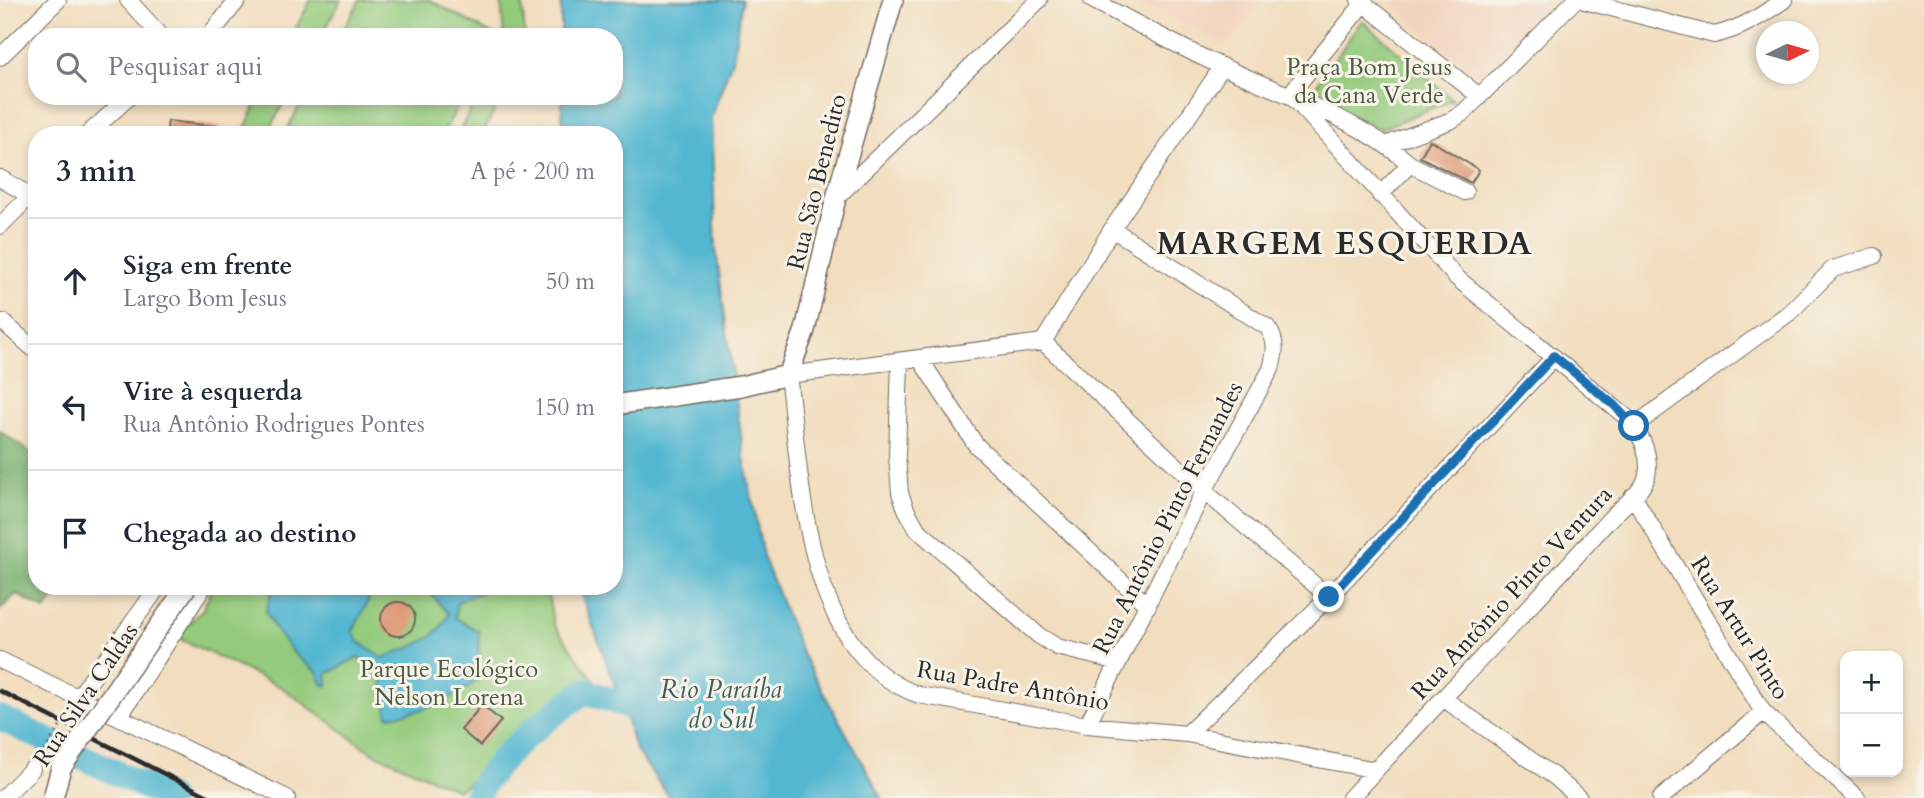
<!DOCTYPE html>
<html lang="pt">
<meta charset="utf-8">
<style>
body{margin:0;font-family:Cardo,serif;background:#f6f6f7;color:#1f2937}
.controls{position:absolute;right:21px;bottom:21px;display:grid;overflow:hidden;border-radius:14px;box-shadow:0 4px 10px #0003}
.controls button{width:63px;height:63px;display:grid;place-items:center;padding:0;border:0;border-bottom:2px solid #e0e1e3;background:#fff;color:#1f2937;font:35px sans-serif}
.compass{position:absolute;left:1756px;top:21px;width:63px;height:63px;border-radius:50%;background:#fff;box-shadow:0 4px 10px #0003;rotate:85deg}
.stop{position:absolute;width:21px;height:21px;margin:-16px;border:5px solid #1f6fb2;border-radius:50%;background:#fff}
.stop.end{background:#1f6fb2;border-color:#fff;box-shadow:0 2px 7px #0008}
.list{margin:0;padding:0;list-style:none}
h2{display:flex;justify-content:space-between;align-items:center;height:91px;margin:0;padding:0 28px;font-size:30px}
h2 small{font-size:23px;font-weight:400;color:#747a83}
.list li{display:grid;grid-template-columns:46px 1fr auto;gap:21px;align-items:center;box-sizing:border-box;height:126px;padding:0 28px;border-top:2px solid #e0e1e3}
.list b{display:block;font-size:26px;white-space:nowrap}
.list p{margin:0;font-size:23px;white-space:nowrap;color:#747a83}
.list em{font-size:23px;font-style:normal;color:#747a83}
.icon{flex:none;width:38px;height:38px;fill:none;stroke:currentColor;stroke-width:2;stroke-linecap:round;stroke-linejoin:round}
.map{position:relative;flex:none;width:1924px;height:798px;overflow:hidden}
.search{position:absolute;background:#fff;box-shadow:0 4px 10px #0003;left:28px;top:28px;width:595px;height:77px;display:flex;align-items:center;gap:18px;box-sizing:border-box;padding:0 24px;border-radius:28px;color:#747a83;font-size:26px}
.panel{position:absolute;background:#fff;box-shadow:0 4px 10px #0003;left:28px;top:126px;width:595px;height:469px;border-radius:28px}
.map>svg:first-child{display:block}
</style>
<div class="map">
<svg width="1924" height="798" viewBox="0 0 1924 798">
<rect width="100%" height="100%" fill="#f7f3e8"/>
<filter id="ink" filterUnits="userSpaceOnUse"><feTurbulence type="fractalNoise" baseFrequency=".0143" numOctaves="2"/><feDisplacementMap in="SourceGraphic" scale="14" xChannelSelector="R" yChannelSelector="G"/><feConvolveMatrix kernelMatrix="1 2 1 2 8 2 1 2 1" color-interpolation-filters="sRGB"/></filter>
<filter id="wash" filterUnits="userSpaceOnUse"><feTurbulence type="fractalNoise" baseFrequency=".00686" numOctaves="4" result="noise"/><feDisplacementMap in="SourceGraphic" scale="28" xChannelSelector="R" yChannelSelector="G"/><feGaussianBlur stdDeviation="1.57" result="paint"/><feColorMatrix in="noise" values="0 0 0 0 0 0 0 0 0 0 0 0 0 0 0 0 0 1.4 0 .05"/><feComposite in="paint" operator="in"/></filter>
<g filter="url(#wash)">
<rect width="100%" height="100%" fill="#f2ddbe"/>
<!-- built -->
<path fill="#f3d4bf" d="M1136 0H1264L1227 44Z
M1388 0H1561L1481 83Z"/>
<!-- green -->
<path fill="#93ca7c" stroke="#5f7a54" stroke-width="2" d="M311 0H341L321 37H291Z
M360 0H430L497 37H339Z
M501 0H522L525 37H504Z
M1362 20 1453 100 1380 129 1309 96Z
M260 96H287L267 135H242Z
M305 96H464L442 135H284Z
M478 96H502L482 135H457Z
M213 586H546L554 625 594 680 550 717 522 748 458 790 371 752 281 687 176 637 203 609Z"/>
<!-- forest -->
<path fill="#76ae6c" stroke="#506c4c" stroke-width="2" d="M0 431 37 457V586H67L45 610 16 594 0 610Z"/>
<!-- water -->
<path fill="#53b7d1" stroke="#3f717e" stroke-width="2" d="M561 0H742L733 57 711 118 716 250 744 458 763 556 801 652 882 798H670L635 749 622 704 578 586H614V135H563L562 96H614V37H561Z
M273 586H361L369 599 353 631 358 641 383 658C412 645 432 646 449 614L424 586H495L457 602 455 618 479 631 478 680C452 700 421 713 388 716L381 671 358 657 327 674 328 686 322 684 317 672 296 656 277 632 266 612Z"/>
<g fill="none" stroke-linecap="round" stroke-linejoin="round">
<!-- river -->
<path stroke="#53b7d1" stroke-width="26" d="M0 718 169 798
M475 798C499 752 544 721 585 691L655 715"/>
</g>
<g id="blocks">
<!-- building -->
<path fill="#de9a77" d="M168 121 221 127V135H166Z
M1430 140 1479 170 1471 183 1420 157Z
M381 619a17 17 0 1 1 34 0a17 17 0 1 1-34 0Z
M482 705 501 721 480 746 461 730Z"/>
</g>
</g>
<g filter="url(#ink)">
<use href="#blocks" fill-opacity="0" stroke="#71695e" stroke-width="2"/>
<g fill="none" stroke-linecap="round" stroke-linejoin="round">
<defs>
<path id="minor" d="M128 0 162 37
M1092 0C1135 22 1177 46 1221 66 1285 96 1356 117 1410 164L1380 195
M1359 0 1479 96
M1581 0 1714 35C1741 29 1761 16 1784 0
M208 37 238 0
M0 57 58 0
M87 135 130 96
M1388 144 1452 120 1464 112 1575 0
M1410 164 1465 192
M0 178 37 200
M836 198 1039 0
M0 226 37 189
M3 322 37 352
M1043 342 788 375C802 478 802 654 919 695L1087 725 1187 734 1376 770
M1043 342 1204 491 1329 597
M1043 342 1112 229 1222 67
M920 359 976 445 1148 606
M900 361 897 456 900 493 906 509 917 529 1038 635 1057 647 1119 662
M1634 426 1789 313 1833 269 1874 256
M1633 496 1763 712 1857 798
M0 660 287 798
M77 699 159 586
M1444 699 1555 777 1579 798
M119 717 204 586
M1087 725 1204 491 1271 369C1275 354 1278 341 1267 327L1112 229
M1187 734 1329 597 1554 357
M3 798 32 769
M1350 798C1434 706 1522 618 1605 524 1617 509 1642 495 1647 476 1651 455 1642 438 1631 421L1457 278 1290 94 1363 4
M1661 798 1763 712"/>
<path id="major" d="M614 405 741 386 788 375 805 330 836 198 893 0"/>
</defs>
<!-- minor casing -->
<use href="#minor" stroke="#71695e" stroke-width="18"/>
<!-- major casing -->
<use href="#major" stroke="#71695e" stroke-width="22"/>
<!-- path -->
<path stroke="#71695e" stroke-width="2.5" stroke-dasharray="2 5" stroke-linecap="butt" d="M40 757 70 710"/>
<!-- minor -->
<use href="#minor" stroke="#fff" stroke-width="16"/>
<!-- major -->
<use href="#major" stroke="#fff" stroke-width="19"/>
<!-- rail -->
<path stroke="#2b2b2b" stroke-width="4.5" d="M0 691 212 798"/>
<defs>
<path id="major-bridge" d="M53 798 61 768 187 586"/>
</defs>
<!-- major-bridge casing -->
<use href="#major-bridge" stroke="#71695e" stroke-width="22" stroke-linecap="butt"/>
<!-- major-bridge -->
<use href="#major-bridge" stroke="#fff" stroke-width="19"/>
</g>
</g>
<g fill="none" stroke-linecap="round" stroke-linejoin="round" filter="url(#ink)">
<!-- route -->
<path stroke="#1f6fb2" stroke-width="9" d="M1329 597 1554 356 1614 405 1634 426"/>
</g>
<g text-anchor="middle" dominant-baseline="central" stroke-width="6" stroke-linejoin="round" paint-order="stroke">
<!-- park labels -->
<g font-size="24" fill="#4a5b43" stroke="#f7f3e8">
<text x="1369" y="67">Praça Bom Jesus<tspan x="1369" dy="28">da Cana Verde</tspan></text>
<text x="449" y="669">Parque Ecológico<tspan x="449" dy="28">Nelson Lorena</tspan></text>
</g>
<!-- street labels -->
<g font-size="24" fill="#2b2b2b" stroke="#f7f3e8">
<text transform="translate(817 182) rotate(-76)">Rua São Benedito</text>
<text transform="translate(1168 518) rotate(-63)">Rua Antônio Pinto Fernandes</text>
<text transform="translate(1512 593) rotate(-47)">Rua Antônio Pinto Ventura</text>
<text transform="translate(1740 628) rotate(58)">Rua Artur Pinto</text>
<text transform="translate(1013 686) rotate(10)">Rua Padre Antônio</text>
<text transform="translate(86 695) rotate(-56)">Rua Silva Caldas</text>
</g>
<!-- water labels -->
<g font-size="26" font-style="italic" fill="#395c65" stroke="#f7f3e8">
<text x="721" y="689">Rio Paraíba<tspan x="721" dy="30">do Sul</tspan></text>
</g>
<!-- district labels -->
<g font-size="32" font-weight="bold" letter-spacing="2" fill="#2b2b2b" stroke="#f7f3e8">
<text x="1345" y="244">MARGEM ESQUERDA</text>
</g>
</g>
</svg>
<div class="controls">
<button>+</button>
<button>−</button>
</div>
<svg class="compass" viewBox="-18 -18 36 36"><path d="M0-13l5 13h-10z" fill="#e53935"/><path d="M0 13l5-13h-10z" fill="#747a83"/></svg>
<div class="stop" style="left:1634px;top:426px"></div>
<div class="stop end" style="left:1329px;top:597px"></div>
<div class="search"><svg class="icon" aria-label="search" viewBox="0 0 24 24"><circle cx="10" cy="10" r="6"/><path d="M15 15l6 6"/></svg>Pesquisar aqui</div>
<section class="panel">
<h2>3 min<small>A pé · 200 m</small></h2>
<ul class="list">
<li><svg class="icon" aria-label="ahead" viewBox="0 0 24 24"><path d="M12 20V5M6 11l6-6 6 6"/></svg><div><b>Siga em frente</b><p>Largo Bom Jesus</p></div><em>50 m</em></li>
<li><svg class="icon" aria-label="left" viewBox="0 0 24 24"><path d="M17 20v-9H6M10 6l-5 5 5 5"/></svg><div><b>Vire à esquerda</b><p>Rua Antônio Rodrigues Pontes</p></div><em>150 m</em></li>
<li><svg class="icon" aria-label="arrive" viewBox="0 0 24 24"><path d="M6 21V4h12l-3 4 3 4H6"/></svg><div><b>Chegada ao destino</b></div></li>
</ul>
</section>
</div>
